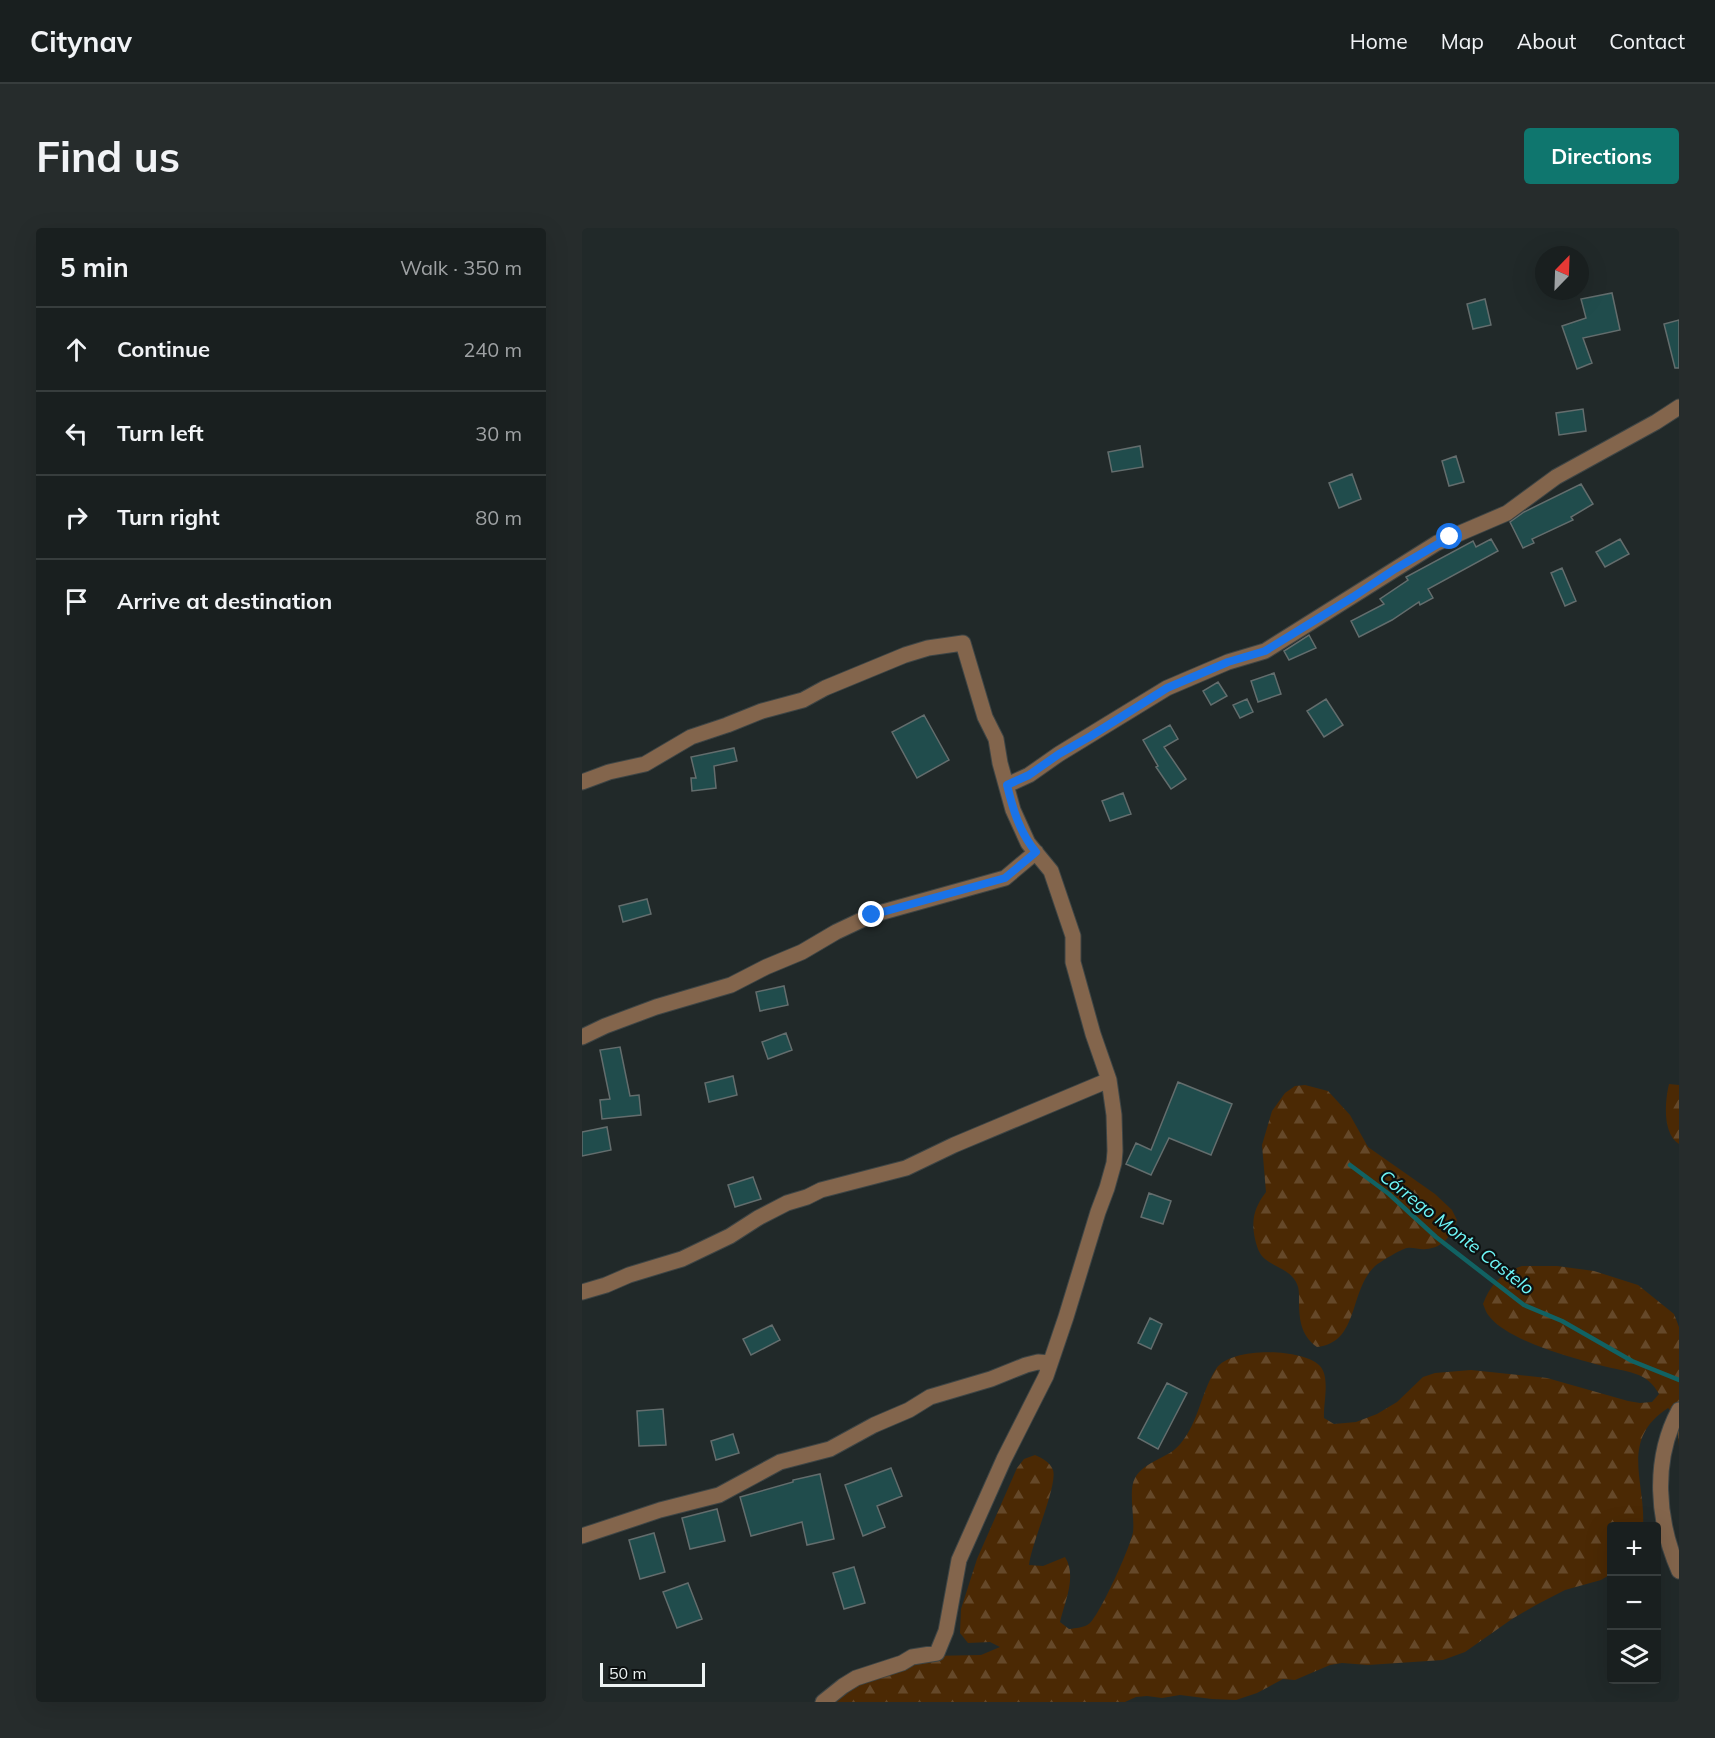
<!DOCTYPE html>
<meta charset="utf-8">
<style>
body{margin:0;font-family:Mulish,sans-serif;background:#262c2c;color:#f1f3f6}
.controls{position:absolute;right:18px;bottom:18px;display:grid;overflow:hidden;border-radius:6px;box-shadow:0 6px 24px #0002}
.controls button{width:54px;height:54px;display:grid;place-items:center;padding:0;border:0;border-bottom:2px solid #373d3d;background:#191f1f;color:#f1f3f6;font:30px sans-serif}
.compass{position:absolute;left:953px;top:18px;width:54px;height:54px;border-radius:50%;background:#191f1f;box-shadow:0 6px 24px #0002;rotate:23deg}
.scale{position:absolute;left:18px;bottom:15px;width:105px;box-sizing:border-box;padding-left:6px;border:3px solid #edf3f3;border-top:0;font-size:16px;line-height:21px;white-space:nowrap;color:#edf3f3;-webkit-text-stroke:4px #0d1111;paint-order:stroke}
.stop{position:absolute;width:18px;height:18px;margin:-14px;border:4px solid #1a73e8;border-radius:50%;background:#fff}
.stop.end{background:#1a73e8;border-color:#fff;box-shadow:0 2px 6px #0008}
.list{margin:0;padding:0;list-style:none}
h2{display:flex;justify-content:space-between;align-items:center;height:78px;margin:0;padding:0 24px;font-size:26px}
h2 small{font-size:20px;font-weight:400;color:#9fa2a4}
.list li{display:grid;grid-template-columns:39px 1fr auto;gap:18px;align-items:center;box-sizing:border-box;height:84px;padding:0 24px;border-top:2px solid #373d3d}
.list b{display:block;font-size:22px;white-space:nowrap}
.list em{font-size:20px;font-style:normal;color:#9fa2a4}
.icon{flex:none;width:33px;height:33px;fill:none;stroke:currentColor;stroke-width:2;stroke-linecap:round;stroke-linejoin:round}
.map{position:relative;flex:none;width:1097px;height:1474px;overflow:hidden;border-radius:6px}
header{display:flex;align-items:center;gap:36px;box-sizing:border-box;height:84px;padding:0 30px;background:#191f1f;border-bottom:2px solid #373d3d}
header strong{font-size:28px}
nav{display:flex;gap:33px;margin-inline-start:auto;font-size:21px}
.intro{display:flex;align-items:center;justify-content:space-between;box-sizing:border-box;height:144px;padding:0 36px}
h1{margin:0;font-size:42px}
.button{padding:15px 27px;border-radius:6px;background:#0f766e;color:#fff;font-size:21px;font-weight:700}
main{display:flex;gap:36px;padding:0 36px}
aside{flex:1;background:#191f1f;border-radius:6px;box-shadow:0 6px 24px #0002}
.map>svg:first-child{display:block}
</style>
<header>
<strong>Citynav</strong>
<nav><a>Home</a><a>Map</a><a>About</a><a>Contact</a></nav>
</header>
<div class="intro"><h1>Find us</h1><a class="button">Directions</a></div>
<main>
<aside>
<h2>5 min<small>Walk · 350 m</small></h2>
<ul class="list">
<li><svg class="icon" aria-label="ahead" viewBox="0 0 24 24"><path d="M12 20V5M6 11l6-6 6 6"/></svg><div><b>Continue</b></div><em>240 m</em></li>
<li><svg class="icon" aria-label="left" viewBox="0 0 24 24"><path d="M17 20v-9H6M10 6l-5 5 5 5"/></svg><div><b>Turn left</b></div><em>30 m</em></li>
<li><svg class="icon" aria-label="right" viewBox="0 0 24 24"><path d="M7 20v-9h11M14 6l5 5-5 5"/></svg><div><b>Turn right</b></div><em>80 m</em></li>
<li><svg class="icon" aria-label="arrive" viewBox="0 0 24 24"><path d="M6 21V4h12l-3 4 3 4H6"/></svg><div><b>Arrive at destination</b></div></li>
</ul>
</aside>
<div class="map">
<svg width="1097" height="1474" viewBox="0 0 1097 1474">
<defs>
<pattern id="forest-firs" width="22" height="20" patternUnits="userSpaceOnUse" patternTransform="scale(1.5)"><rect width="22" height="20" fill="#4b2904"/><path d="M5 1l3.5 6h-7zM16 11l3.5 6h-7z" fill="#654829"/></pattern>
</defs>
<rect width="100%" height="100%" fill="#212929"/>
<!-- forest -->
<path fill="url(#forest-firs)" d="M1087 856 1097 857V916C1080 905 1083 873 1087 856Z
M723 857 746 863 768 887 786 919 853 966 870 982 875 992C870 1007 861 1020 844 1021 838 1022 831 1019 825 1020 819 1021 798 1034 793 1038 766 1064 778 1114 735 1119 718 1107 717 1090 717 1070 717 1066 717 1060 715 1056 709 1042 694 1040 683 1031 677 1026 675 1019 673 1011 669 992 672 980 684 964L680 917 690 883 703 865 713 858Z
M940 1038H975L1012 1043 1056 1057 1092 1086 1097 1099V1219L1095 1189 1086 1180C1037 1212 1064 1254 1061 1298H1030L1029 1346 1019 1352 983 1362 954 1377 930 1391 883 1424 861 1432 786 1437 760 1435 748 1437 713 1452 701 1451 675 1465 654 1472 630 1471 598 1467 580 1470 565 1468 554 1469 543 1474H252L269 1456 347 1428 399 1427 418 1419 408 1414 386 1415 378 1405 379 1381 395 1331 435 1240 442 1231 453 1227C460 1230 468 1234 471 1242 476 1257 449 1316 447 1337L461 1338 483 1329C495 1348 483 1373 478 1394L487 1401C494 1400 502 1400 508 1395 518 1386 549 1318 551 1304 553 1290 546 1262 553 1250 563 1232 587 1231 599 1215 617 1193 619 1164 634 1141 648 1119 718 1120 737 1137 749 1148 741 1175 742 1190L752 1196 774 1194 795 1186 815 1174 841 1149 853 1145 889 1142 965 1150 1046 1173 1058 1175 1070 1174 1077 1166C1065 1143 1044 1144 1021 1138 991 1130 926 1113 907 1088 904 1085 903 1080 901 1076 909 1055 920 1045 940 1038Z"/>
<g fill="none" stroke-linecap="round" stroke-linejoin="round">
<!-- stream -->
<path stroke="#116263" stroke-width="4.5" d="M768 937 807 966 854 1009 942 1077 980 1093 1050 1133 1097 1152"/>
</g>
<!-- building -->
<path fill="#204c4c" stroke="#636d6d" stroke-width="1.5" d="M1030 65 1038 102 1001 110 1010 135 995 141 980 98 1004 90 999 71Z
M903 71 909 97 891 101 885 76Z
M1097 92V140H1093L1082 96Z
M1001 181 1004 203 977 207 974 185Z
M558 218 561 239 530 244 526 224Z
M874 228 882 254 867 258 860 233Z
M770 246 779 271 757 280 747 255Z
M999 256 1011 276 989 289 991 292 950 311 952 315 941 320 928 294 942 284Z
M909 311 916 323 846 361 851 370 838 377 837 374 810 392 777 409 769 393 802 376 798 371 826 352 824 349 891 313 894 319Z
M1038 311 1047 326 1023 339 1014 324Z
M980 340 994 373 983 378 969 345Z
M727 407 734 420 707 432 702 423Z
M692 445 699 466 676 474 669 453Z
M636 454 645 468 629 477 621 463Z
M665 471 671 484 658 490 651 477Z
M744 471 761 497 742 509 725 483Z
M342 487 367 532 335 550 310 504Z
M588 497 596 511 582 519 604 551 589 561 574 539 576 538 561 512Z
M152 520 155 533 132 538 134 560 110 563 109 550H114L109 529Z
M541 565 549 586 528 593 520 573Z
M65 671 69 686 41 694 37 678Z
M202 758 206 777 178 783 174 764Z
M204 805 210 822 186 831 180 814Z
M38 819 48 868 57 867 59 887 20 891 18 872 28 871 18 822Z
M151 848 155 867 127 874 123 855Z
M596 854 650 876 629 927 587 910 569 947 544 936 554 915 569 922Z
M25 899 29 922 0 928V904Z
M171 949 179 971 153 979 146 957Z
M567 965 589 973 581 996 559 989Z
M568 1090 580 1096 569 1121 556 1115Z
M190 1097 198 1112 169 1127 161 1111Z
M585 1155 605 1165 576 1221 556 1210Z
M81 1181 84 1217 57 1218 55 1183Z
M151 1206 157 1225 134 1232 129 1213Z
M309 1240 320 1268 295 1278 303 1299 281 1308 263 1257Z
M238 1246 252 1311 225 1317 220 1294 169 1308 158 1269 211 1254V1252Z
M135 1281 143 1313 108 1321 100 1290Z
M72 1305 83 1344 58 1351 47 1312Z
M272 1339 283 1375 262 1381 251 1345Z
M106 1355 120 1391 95 1400 81 1364Z"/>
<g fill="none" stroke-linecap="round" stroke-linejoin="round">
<defs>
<path id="minor" d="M0 554 27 544 63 536 109 509 145 497 180 483 221 472 243 460 323 427 346 420 381 415 403 489 414 511 418 535 431 582 446 615 469 643 491 708V734L511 806 527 852 532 887 533 923 532 935 525 960 516 984 484 1089 464 1148 422 1231 377 1332 364 1403 355 1425 330 1429 320 1435 274 1450 261 1458 241 1474
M425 557 447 547 477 526 585 460 646 434 683 423 855 315 925 285 974 249 1074 194 1097 179
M0 809 23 798 74 779 149 757 184 739 220 724 254 704 290 687 423 650 454 624
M0 1064 24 1057 47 1047 100 1031 148 1008 176 990 205 975 225 969 239 962 324 940 372 917 527 852
M1097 1182C1070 1232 1075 1293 1097 1343
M0 1308 78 1282 137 1267 198 1234 248 1221 292 1197 327 1182 348 1169 409 1151 444 1137 456 1134 468 1135"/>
</defs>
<!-- minor casing -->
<use href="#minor" stroke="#3e4545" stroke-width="17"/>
<!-- minor -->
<use href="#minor" stroke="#83654c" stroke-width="15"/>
</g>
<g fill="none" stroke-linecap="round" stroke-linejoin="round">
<!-- route -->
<path stroke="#1a73e8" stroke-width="8" d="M290 687 423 650 454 624C438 605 431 582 425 557L447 547 477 526 509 508 585 460 646 434 683 423 771 369 813 341 868 309"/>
</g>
<g text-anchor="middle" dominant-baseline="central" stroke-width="4.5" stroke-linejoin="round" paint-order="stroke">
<!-- water labels -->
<g font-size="18" font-style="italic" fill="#6ef8f9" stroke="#0d1111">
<text transform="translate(875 1004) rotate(38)">Córrego Monte Castelo</text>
</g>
</g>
</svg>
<div class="controls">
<button>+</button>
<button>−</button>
<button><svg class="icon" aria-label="layers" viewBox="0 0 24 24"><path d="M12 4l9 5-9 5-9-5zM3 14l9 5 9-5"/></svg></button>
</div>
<svg class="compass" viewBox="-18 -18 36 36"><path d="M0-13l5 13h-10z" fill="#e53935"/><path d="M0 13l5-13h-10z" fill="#9fa2a4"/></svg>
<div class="scale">50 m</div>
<div class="stop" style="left:868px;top:309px"></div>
<div class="stop end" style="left:290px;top:687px"></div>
</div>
</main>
